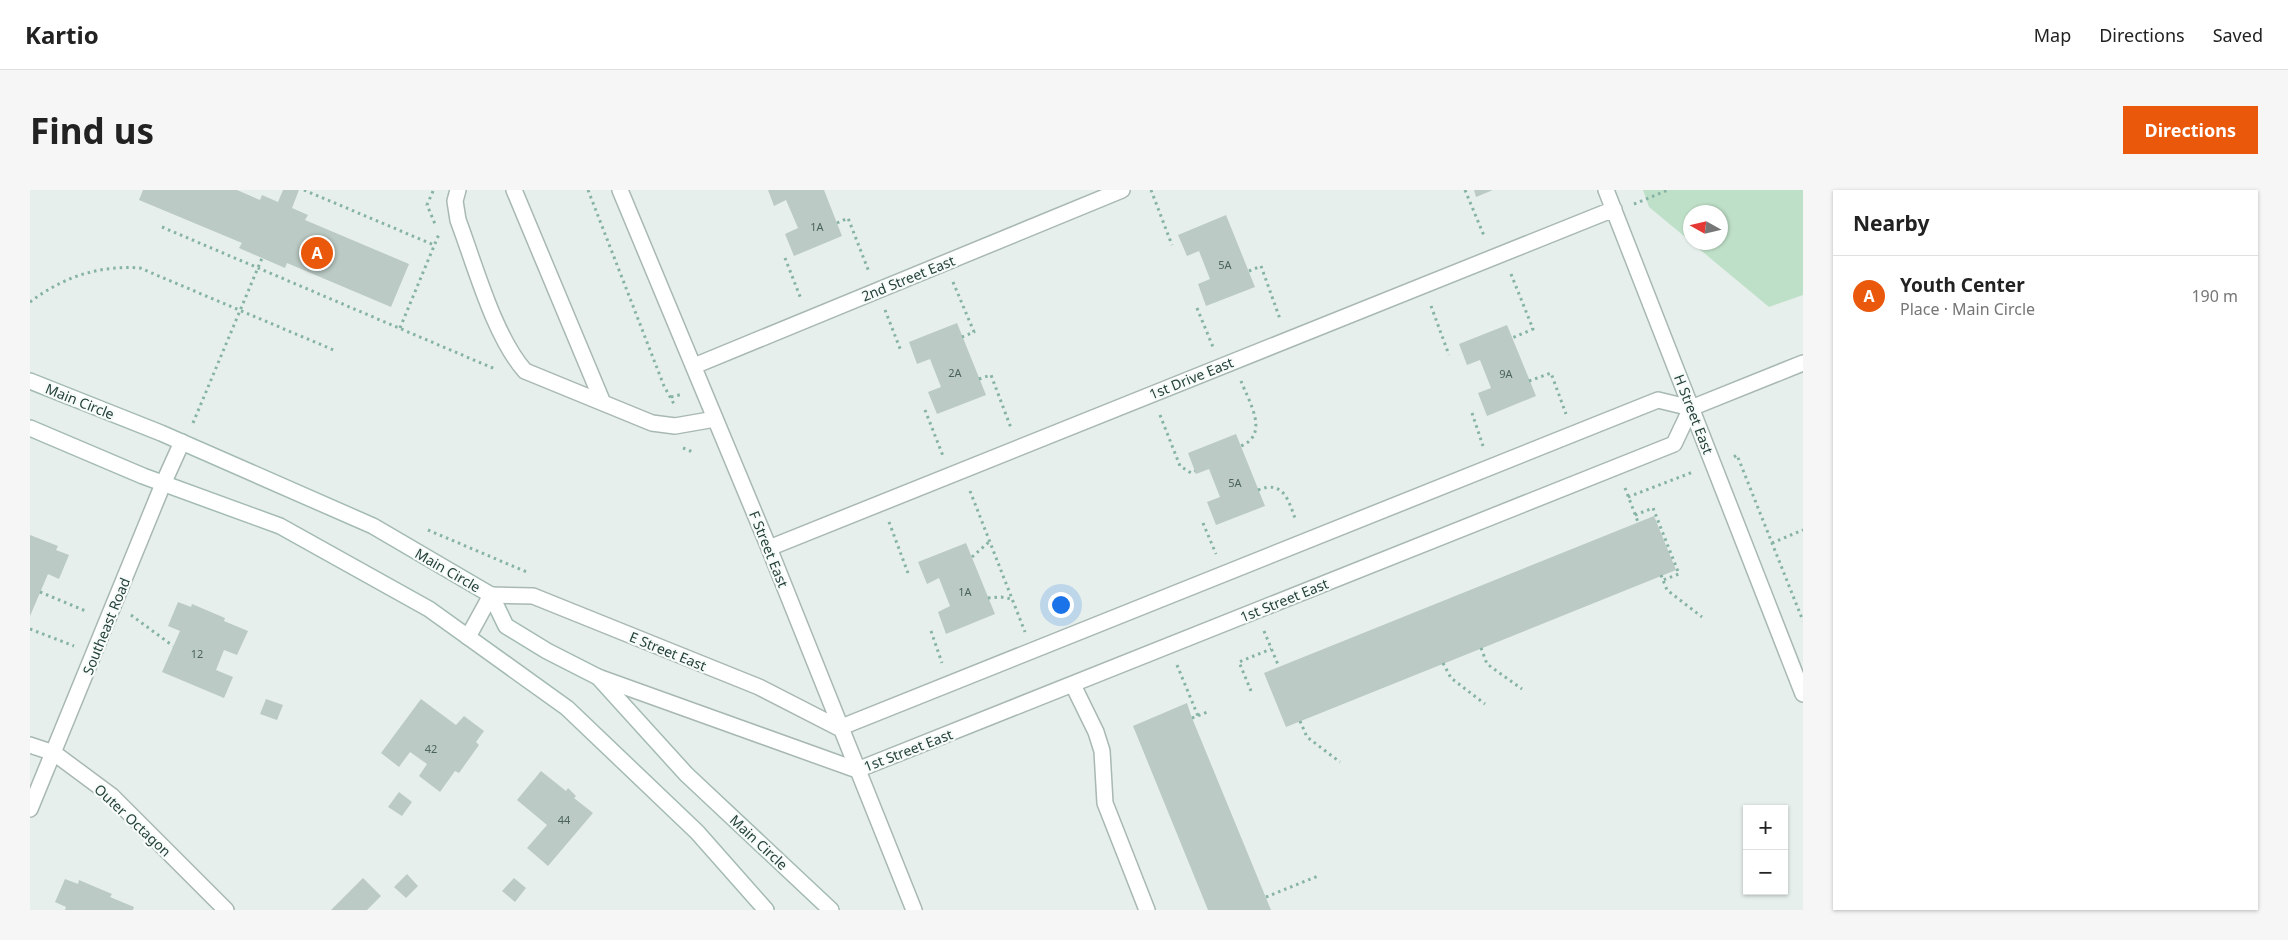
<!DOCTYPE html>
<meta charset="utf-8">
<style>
body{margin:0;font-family:"Noto Sans",sans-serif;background:#f6f6f6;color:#222}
.controls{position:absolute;right:15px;bottom:15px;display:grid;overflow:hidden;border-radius:0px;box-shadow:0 1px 4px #0004}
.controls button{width:45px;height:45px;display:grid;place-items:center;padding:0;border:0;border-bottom:1px solid #e0e0e0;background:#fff;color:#222;font:25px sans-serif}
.compass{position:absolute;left:1653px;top:15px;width:45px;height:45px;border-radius:50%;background:#fff;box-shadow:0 1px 4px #0004;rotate:278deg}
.you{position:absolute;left:1030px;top:414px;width:18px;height:18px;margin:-12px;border:4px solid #fff;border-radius:50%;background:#1a73e8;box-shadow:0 0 0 8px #1a73e833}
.badge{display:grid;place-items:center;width:32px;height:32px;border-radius:50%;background:#ea580c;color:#fff;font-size:16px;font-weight:700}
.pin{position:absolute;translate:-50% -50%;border:2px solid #fff;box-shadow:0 1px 5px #0006}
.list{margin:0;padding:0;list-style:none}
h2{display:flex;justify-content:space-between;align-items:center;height:65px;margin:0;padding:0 20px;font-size:21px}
h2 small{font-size:16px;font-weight:400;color:#767676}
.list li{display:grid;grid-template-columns:32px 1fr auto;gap:15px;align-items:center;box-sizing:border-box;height:80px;padding:0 20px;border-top:1px solid #e0e0e0}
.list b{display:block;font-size:19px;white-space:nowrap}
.list p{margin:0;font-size:16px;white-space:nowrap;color:#767676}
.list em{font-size:16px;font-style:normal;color:#767676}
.map{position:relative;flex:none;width:1773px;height:720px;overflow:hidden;border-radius:0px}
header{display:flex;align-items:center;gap:30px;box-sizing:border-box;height:70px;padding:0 25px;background:#fff;border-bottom:1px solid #e0e0e0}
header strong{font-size:24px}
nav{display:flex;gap:28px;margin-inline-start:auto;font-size:18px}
.intro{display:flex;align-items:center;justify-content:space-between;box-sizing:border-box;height:120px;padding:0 30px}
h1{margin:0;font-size:35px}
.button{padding:12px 22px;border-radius:0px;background:#ea580c;color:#fff;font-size:18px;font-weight:700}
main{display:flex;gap:30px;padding:0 30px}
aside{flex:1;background:#fff;border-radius:0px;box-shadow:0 1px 4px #0004}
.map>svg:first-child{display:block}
</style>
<header>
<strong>Kartio</strong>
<nav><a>Map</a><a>Directions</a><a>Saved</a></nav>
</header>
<div class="intro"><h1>Find us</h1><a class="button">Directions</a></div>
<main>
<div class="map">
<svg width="1773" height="720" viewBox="0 0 1773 720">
<rect width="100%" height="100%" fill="#e6efeb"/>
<!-- green -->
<path fill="#bfe0c8" d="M1613 0H1773V105L1739 117 1662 53 1690 52V22H1660V51L1619 17Z"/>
<!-- building -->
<path fill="#bbcac4" d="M113 0H207L230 10 232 5 248 12 253 0H269L262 18 278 25 275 30 379 74 361 117 257 73 255 78 209 58 212 53 109 10Z
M738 0H794L812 46 764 66 755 44 768 38 756 10 744 16Z
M1444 0H1463L1446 7Z
M1196 25 1225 97 1176 116 1168 94 1180 89 1169 61 1157 66 1148 45Z
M927 133 956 205 907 224 898 202 911 197 900 169 887 174 879 152Z
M1477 135 1506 206 1457 226 1448 203 1461 198 1450 170 1437 175 1429 154Z
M1206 244 1235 316 1186 335 1177 312 1190 307 1179 279 1166 284 1158 263Z
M1624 326 1646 380 1256 537 1234 483Z
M0 345 28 356 26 360 39 365 29 389 18 384 0 426Z
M936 353 965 424 916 444 908 422 920 416 909 388 897 394 888 372Z
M148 412 161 417 162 414 195 428 194 431 218 441 207 465 194 460 186 480 203 487 194 508 132 482 150 441 138 436Z
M236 509 253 515 247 530 230 524Z
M391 509 426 535 434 526 454 541 446 552 449 555 429 583 425 581 410 602 389 586 397 574 380 562 369 577 351 563Z
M1157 513 1162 528 1241 720H1178L1103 536Z
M511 581 536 601 538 598 546 606 544 608 563 623 518 676 497 658 517 635 487 610Z
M369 602 382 612 372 626 358 617Z
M377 684 388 696 376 708 364 697Z
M333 688 351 706 337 720H301Z
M484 688 496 698 485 712 472 701Z
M35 689 48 694 49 690 82 704 80 707 104 717 103 720H35L36 717 25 712Z"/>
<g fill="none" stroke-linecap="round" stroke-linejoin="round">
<defs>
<path id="lane" d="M428 0 425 11 428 30C445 75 464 146 495 181L622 233 645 236 685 229
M484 0 573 213
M1043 495 1066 542 1072 561 1075 613 1117 720"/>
<path id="street" d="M590 0 739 358 884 720
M1576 0 1773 504
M664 176 1092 0
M739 358 1584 19
M438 447 461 405 503 406 729 497 809 538 1628 210 1661 218 1773 173
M568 487 827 580 1644 254 1661 218
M0 555 24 563 82 606 196 720
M0 619 133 294 152 252"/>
<path id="secondary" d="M0 191 131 243 343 336 461 405 476 436 517 461 568 487 656 584 801 720
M0 238 113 286 250 336 399 419 537 518 667 642 736 720"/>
</defs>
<!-- lane casing -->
<use href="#lane" stroke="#a8b8b2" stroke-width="18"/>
<!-- street casing -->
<use href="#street" stroke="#a8b8b2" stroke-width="18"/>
<!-- secondary casing -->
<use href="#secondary" stroke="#a4bbb3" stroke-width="18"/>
<!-- path -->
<path stroke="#86b3a5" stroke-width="3" stroke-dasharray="2.5 4" stroke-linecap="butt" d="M274 0 404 55
M558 0 634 196 644 214
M1121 0 1142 55
M1435 0 1455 48
M403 1 397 15 405 34
M1604 14 1638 0
M807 33 818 28 839 82
M132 37 465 179
M755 68 771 109
M1219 81 1231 76 1250 129
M1481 84 1503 139 1482 148
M923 92 944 142 932 147
M0 112C33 87 69 75 110 78L306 161
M1401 116 1419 165
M1167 118 1183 157
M855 120 871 161
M370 138 409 44
M949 189 961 185 981 238
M1211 191C1219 212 1240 244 1211 256
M1499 191 1521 183 1536 224
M641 207 653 204
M895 220 913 266
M1442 223 1453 256
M1130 225 1150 276 1161 283 1165 281
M163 233 232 68
M653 258 665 263
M1704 267 1707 265 1773 431
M1595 298 1608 332
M1228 300C1254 289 1259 312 1266 331
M940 301 995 442
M1598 307 1663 282
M1605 325 1623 318 1649 384 1633 390
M859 332 878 383
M1173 333 1186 364
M398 340 499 383
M1742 353 1773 340
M942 367 959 352
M1631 385 1637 400 1672 427
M10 402 58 422
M958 408 971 407 982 409
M101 425 143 456
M0 439 44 456
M901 441 912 473
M1234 441 1249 477
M1451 458 1457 474 1492 499
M1413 473 1421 488 1455 514
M1147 475 1168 526
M1221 501 1209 472 1241 459
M1162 528 1180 521
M1270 531 1277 547 1310 572
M1236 707 1288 686"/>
<!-- lane -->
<use href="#lane" stroke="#fff" stroke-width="15"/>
<!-- street -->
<use href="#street" stroke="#fff" stroke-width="15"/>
<!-- secondary -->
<use href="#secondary" stroke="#fff" stroke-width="15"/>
</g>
<g text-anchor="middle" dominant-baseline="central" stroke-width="4.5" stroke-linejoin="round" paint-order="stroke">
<!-- number labels -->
<g font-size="11" fill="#4a645c">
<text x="787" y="36">1A</text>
<text x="1195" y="74">5A</text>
<text x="925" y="182">2A</text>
<text x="1476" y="183">9A</text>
<text x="1205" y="292">5A</text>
<text x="935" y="401">1A</text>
<text x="167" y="463">12</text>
<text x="401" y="558">42</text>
<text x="534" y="629">44</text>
</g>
<!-- street labels -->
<g font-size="14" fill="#24423a" stroke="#f7fbf9">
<text transform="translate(878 88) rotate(-22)">2nd Street East</text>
<text transform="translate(1161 188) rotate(-22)">1st Drive East</text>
<text transform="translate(50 211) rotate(22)">Main Circle</text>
<text transform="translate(1664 224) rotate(69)">H Street East</text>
<text transform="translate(739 359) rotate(68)">F Street East</text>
<text transform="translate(418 380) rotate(30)">Main Circle</text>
<text transform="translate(1254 410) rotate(-22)">1st Street East</text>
<text transform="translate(76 436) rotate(-68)">Southeast Road</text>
<text transform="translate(638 461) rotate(22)">E Street East</text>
<text transform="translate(878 560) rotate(-21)">1st Street East</text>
<text transform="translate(103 630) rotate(43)">Outer Octagon</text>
<text transform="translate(729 652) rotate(43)">Main Circle</text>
</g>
</g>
</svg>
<div class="controls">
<button>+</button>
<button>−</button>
</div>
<svg class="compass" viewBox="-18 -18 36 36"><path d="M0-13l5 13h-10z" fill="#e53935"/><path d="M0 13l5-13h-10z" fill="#767676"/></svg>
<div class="you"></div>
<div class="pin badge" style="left:287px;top:63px">A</div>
</div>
<aside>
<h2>Nearby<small></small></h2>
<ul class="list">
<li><span class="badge">A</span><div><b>Youth Center</b><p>Place · Main Circle</p></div><em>190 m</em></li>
</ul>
</aside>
</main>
